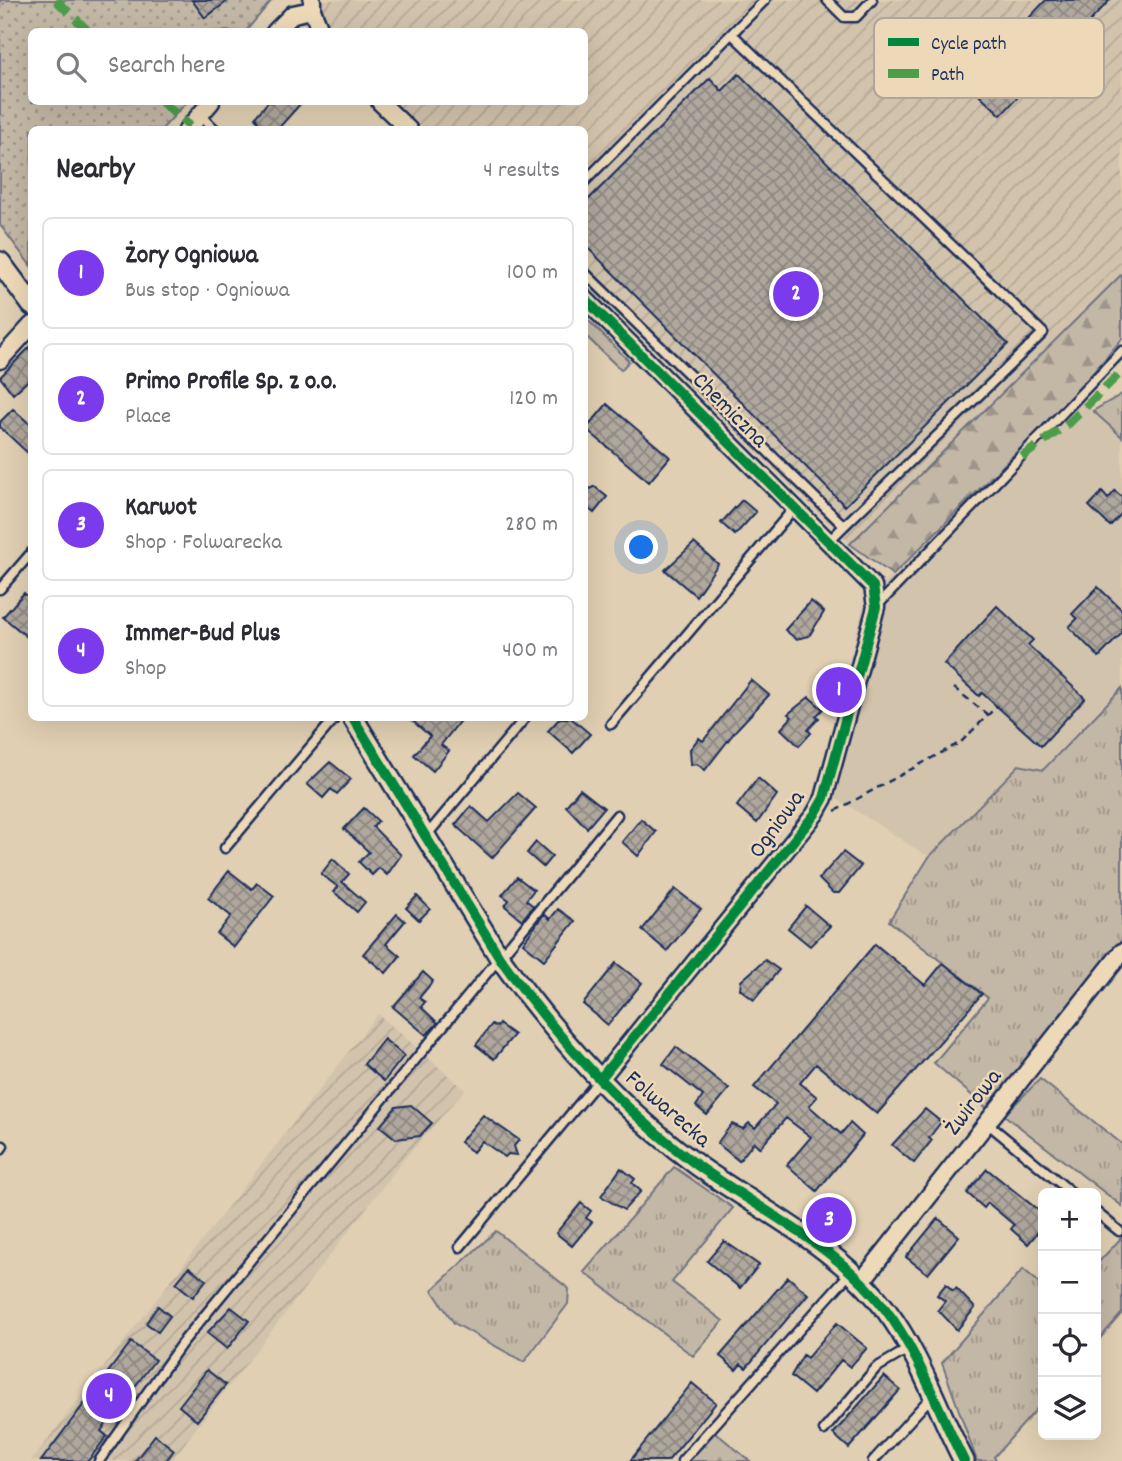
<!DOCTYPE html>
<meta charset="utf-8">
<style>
body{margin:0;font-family:Dekko,sans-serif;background:#f2f2f3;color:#2b2b33}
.controls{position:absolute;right:21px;bottom:21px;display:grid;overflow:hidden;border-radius:10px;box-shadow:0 7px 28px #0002}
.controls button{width:63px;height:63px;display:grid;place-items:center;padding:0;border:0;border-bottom:2px solid #e1e1e2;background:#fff;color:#2b2b33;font:35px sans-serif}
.you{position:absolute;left:642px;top:548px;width:24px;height:24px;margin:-18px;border:5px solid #fff;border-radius:50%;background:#1a73e8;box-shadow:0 0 0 10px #1a73e833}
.badge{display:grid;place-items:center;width:46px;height:46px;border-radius:50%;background:#7c3aed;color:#fff;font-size:23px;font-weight:700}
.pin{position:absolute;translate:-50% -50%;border:4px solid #fff;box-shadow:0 2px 7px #0006}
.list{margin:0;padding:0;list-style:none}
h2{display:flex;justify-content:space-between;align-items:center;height:91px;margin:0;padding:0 28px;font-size:30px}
h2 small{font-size:23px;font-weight:400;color:#7c7c81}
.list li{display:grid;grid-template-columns:46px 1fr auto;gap:21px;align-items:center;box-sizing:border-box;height:112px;margin:0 14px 14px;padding:0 14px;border:2px solid #e1e1e2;border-radius:10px}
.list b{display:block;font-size:26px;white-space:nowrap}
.list p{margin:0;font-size:23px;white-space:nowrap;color:#7c7c81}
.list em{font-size:23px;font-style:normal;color:#7c7c81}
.icon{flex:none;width:38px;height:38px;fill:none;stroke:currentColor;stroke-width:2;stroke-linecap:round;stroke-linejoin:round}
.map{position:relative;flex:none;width:1122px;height:1461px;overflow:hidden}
.search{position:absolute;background:#fff;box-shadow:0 7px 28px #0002;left:28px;top:28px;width:560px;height:77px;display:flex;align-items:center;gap:18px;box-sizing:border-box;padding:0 24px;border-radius:10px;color:#7c7c81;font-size:26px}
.panel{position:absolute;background:#fff;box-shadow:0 7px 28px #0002;left:28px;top:126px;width:560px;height:595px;border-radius:10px}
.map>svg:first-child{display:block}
</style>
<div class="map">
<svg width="1122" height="1461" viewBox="0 0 1122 1461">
<defs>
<pattern id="industrial-furrows" width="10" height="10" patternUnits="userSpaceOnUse" patternTransform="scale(1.75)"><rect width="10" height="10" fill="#d2c3ac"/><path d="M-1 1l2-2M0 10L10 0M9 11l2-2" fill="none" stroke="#b4a896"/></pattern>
<pattern id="grass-tufts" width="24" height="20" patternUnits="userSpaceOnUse" patternTransform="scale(1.75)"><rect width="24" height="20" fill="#c3b7a5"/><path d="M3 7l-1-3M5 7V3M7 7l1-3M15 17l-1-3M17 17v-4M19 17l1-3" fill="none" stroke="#9e958a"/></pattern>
<pattern id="forest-firs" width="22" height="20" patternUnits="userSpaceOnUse" patternTransform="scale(1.75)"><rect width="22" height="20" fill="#c3b7a5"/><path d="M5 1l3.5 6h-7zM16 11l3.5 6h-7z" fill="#9e958a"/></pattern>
<pattern id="park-dots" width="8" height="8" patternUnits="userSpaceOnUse" patternTransform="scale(1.75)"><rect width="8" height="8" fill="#c3b7a5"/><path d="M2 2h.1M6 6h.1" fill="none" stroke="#9e958a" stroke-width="1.8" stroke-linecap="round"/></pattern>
<pattern id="building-cross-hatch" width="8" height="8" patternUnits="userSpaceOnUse" patternTransform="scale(1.75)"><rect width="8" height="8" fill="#b0a79d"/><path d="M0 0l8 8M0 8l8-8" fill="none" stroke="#8e8883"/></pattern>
</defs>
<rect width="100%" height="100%" fill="#e0cfb2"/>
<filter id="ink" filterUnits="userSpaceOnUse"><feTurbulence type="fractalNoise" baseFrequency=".0143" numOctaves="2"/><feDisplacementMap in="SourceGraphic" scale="14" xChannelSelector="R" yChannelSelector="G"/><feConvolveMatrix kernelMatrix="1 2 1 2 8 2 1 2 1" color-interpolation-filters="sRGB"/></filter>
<g filter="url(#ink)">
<!-- built -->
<path fill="#d2c3ac" d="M1075 394 1122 437V688L1043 770 1019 765 929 857 822 789 821 777 864 604Z"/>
<!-- industrial -->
<path fill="url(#industrial-furrows)" d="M318 0H1122V276L850 544 585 282 584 130 425 129 395 102H584V32L330 31Z
M378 1014 465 1090 405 1158 171 1461H31Z"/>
<!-- grass -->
<path fill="url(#grass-tufts)" stroke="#6f7382" stroke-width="2" d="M585 317 629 361 621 370 585 335Z
M1122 394V437L1093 411Z
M1122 688V939L989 1110 934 1063 988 998 889 921 929 857 1019 765 1043 770Z
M1040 1079 1122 1144V1206L1004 1115Z
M674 1167 733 1208 672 1282 723 1321 693 1356 584 1272Z
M496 1231 569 1289 568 1304 524 1362 454 1323 432 1290Z
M1122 1237V1313L1096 1343V1265Z
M1023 1269 1043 1286V1402L994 1457 996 1461H977L942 1363Z"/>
<!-- forest -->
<path fill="url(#forest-firs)" stroke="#6f7382" stroke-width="2" d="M1122 274V339L1075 394 893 575 850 544Z
M710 1428 750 1461H681Z"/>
<!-- park -->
<path fill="url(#park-dots)" stroke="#6f7382" stroke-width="2" d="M0 0H272L246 31 32 32V102H187L162 129 32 130 31 266 0 225Z"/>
<!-- building -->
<path fill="url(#building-cross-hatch)" stroke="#1b2f5e" stroke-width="2" d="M192 0H229L205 18Z
M1046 0H1110L1001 115 967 83Z
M739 74 1008 344 845 506 584 244V204L710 78 722 91Z
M268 102H302L277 130 262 128 255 117Z
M32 345V377L13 394 0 377Z
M607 404 670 457 649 482 586 429Z
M13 409 32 426V457L0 427V422Z
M584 484 591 489 594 486 607 497 594 513 584 505Z
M1115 491 1122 497V513L1110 526 1089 506 1102 492 1108 499Z
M742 500 756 512 735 535 721 523Z
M694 543 718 564 696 596 665 570Z
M1098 587 1122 610V633L1099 657 1069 627 1077 619 1072 614Z
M24 593 32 600V641L3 617Z
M811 601 824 612 809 636 796 639 785 630Z
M997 606 1033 640 1028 645 1085 698 1041 746 982 693 979 696 944 664Z
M751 680 769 695 737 729 705 770 697 764 691 765 690 749 699 738 703 741Z
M809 697 823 709 816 716 819 718 808 730 811 733 799 746 781 729 792 717 788 714Z
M409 718H462L441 745 449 751 433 771 414 755 430 736Z
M560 718H571L590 734 573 753 548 731Z
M330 762 351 779 337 794 331 789 323 798 307 784Z
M758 778 777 795 757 823 737 806Z
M580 789 604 808 587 828 566 806Z
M518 793 536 808 492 858 455 825 471 806 489 822Z
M364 808 378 821 373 827 401 855 387 875 379 868 372 875 359 862 369 852 344 829Z
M641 819 656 832 638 856 622 842Z
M536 842 552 856 543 867 527 853Z
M843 852 861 866 839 893H833L819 879Z
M333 859 349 874 342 882 365 902 357 912 334 892 338 887 321 874Z
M229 871 252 889 257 883 274 896 234 947 217 934 231 916 208 898Z
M517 877 534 890 526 900 533 906 522 920 505 906 509 900 502 895Z
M675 889 701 909 667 951 642 930Z
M417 896 430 909 419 920 406 908Z
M806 906 830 926 810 946 788 928Z
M558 909 575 921 544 960 523 943 544 914 550 919Z
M397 914 405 921 386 944 400 956 386 973 363 954Z
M875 944 925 985 943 963 982 994 877 1114 816 1064 800 1083 817 1097 809 1106 841 1134 850 1123 863 1135 817 1191 787 1165 811 1137 786 1118 760 1148 754 1142 739 1161 717 1143 732 1124 743 1129 749 1123 755 1128 776 1104 754 1087Z
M765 960 779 970 754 1000 740 989 741 981Z
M616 963 642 983 608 1025 583 1004Z
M423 972 433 981 419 998 425 1002 421 1007 438 1023 426 1035 393 1007Z
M492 1024 497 1027 499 1024 514 1035 494 1059 476 1045Z
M384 1039 404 1056 384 1081 364 1064Z
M676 1047 729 1089 707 1115 696 1106 703 1096 663 1064Z
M411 1105 432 1123 420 1136 396 1139 380 1126 396 1107Z
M925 1109 941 1122 929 1138 932 1140 914 1163 892 1145Z
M483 1115 519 1140 514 1146 517 1155 508 1154 505 1157 482 1141 473 1152 460 1142Z
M621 1168 635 1179 632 1183 641 1191 624 1210 601 1196Z
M987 1169 1043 1214V1226L1028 1244 1011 1229 1014 1225 988 1203 984 1208 967 1193Z
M581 1203 591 1211 586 1218 592 1222 572 1246 556 1233Z
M938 1218 959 1236 928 1274 906 1257Z
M724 1241 759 1265 740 1288 707 1261Z
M189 1267 206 1280 193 1297 176 1283Z
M788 1277 808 1294 746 1368 741 1364 736 1370 720 1356Z
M946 1284 953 1291 956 1288 975 1308 957 1330 938 1310 945 1301 937 1295Z
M158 1306 170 1316 158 1332 146 1323Z
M231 1307 249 1321 227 1349 207 1333Z
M837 1323 867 1348 850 1367 841 1360 813 1394 791 1376 803 1355 807 1358Z
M131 1342 155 1360 101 1431 107 1436 88 1461H41Z
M207 1370 226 1385 197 1421 179 1406Z
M884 1376 900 1390 849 1448 833 1434Z
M692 1383 716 1403 668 1461H630Z
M155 1435 174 1450 166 1461H135Z"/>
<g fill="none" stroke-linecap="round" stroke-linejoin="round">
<defs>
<path id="service" d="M827 0 844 17H856L872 0
M199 115 216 130
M584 182 765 0
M584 272 844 526 1043 333 732 34
M829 541 844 526
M0 589 32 552
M876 607 1122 351
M611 724 795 507
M426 836 525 718
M225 848 335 718
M987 1123 1072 1193
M0 1150 3 1146
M1096 1212 1119 1231
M460 1247 600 1079
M824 1430 876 1368 910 1348
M99 1461 182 1343 617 815
M682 1461 850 1273
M873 1461 932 1396"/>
<path id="minor" d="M312 1V10L321 32
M275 32 293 14 312 10
M380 102 409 130
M187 130 211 102
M584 298 873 586 876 607 824 798 815 814 600 1079
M0 360 32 325
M861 1282 1122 952"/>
<path id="tertiary" d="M0 262 32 305
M353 718 500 958C555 1035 620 1109 697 1165 760 1210 839 1247 886 1310 920 1355 938 1411 964 1461"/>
</defs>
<!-- service casing -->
<use href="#service" stroke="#1b2f5e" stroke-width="13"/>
<!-- minor casing -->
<use href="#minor" stroke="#1b2f5e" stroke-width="21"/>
<!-- tertiary casing -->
<use href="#tertiary" stroke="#1b2f5e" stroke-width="24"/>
<!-- path -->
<path stroke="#1b2f5e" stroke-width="2.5" stroke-dasharray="7 5" stroke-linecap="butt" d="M954 688 988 715
M835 811 961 742 997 706"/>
<!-- service -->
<use href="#service" stroke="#edd9b7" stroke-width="8"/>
<!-- minor -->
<use href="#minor" stroke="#edd9b7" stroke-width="16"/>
<!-- tertiary -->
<use href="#tertiary" stroke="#edd9b7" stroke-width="19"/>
<!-- quiet -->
<path stroke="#4c9d4c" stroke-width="9" stroke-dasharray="18 9" stroke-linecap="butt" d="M56 0 89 32
M162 102 190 126
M1022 457 1069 423 1122 371"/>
<defs>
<path id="cycleway" d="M584 298 873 586 876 607 824 798 815 814 600 1079
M353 718 500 958C555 1035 620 1109 697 1165 760 1210 839 1247 886 1310 920 1355 938 1411 964 1461"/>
</defs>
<!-- cycleway casing -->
<use href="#cycleway" stroke="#edd9b7" stroke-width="15"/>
<!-- cycleway -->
<use href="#cycleway" stroke="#00873e" stroke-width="10"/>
</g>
</g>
<g text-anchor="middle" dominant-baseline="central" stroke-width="5" stroke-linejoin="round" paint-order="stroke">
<!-- street labels -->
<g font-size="24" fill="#1b2f5e" stroke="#edd9b7">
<text transform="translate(729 411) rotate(45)">Chemiczna</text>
<text transform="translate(778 825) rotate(-54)">Ogniowa</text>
<text transform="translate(974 1103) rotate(-52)">Żwirowa</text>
<text transform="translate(667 1110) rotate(41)">Folwarecka</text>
</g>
</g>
<!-- legend -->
<rect x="874" y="18" width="230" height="80" rx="10" fill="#edd9b7" stroke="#aea69c" stroke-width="2"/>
<rect x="888" y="38" width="31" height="8" fill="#00873e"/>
<rect x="888" y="69" width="31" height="9" fill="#4c9d4c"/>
<g font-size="19" fill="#1b2f5e">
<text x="931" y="49">Cycle path</text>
<text x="931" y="80">Path</text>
</g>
</svg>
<div class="controls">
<button>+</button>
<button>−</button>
<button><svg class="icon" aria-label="locate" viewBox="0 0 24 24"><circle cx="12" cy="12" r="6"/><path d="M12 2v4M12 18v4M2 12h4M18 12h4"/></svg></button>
<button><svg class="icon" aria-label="layers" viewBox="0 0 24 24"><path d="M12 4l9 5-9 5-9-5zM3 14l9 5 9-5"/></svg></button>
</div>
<div class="you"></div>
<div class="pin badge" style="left:839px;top:690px">1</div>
<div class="pin badge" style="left:796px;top:294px">2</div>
<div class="pin badge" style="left:829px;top:1220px">3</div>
<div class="pin badge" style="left:109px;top:1396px">4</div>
<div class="search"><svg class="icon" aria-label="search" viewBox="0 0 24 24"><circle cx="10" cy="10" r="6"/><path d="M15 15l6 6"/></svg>Search here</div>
<section class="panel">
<h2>Nearby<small>4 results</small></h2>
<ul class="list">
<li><span class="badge">1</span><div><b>Żory Ogniowa</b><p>Bus stop · Ogniowa</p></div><em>100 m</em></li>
<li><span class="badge">2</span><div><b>Primo Profile Sp. z o.o.</b><p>Place</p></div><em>120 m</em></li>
<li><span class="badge">3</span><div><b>Karwot</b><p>Shop · Folwarecka</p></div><em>280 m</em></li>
<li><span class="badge">4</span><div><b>Immer-Bud Plus</b><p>Shop</p></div><em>400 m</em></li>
</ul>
</section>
</div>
